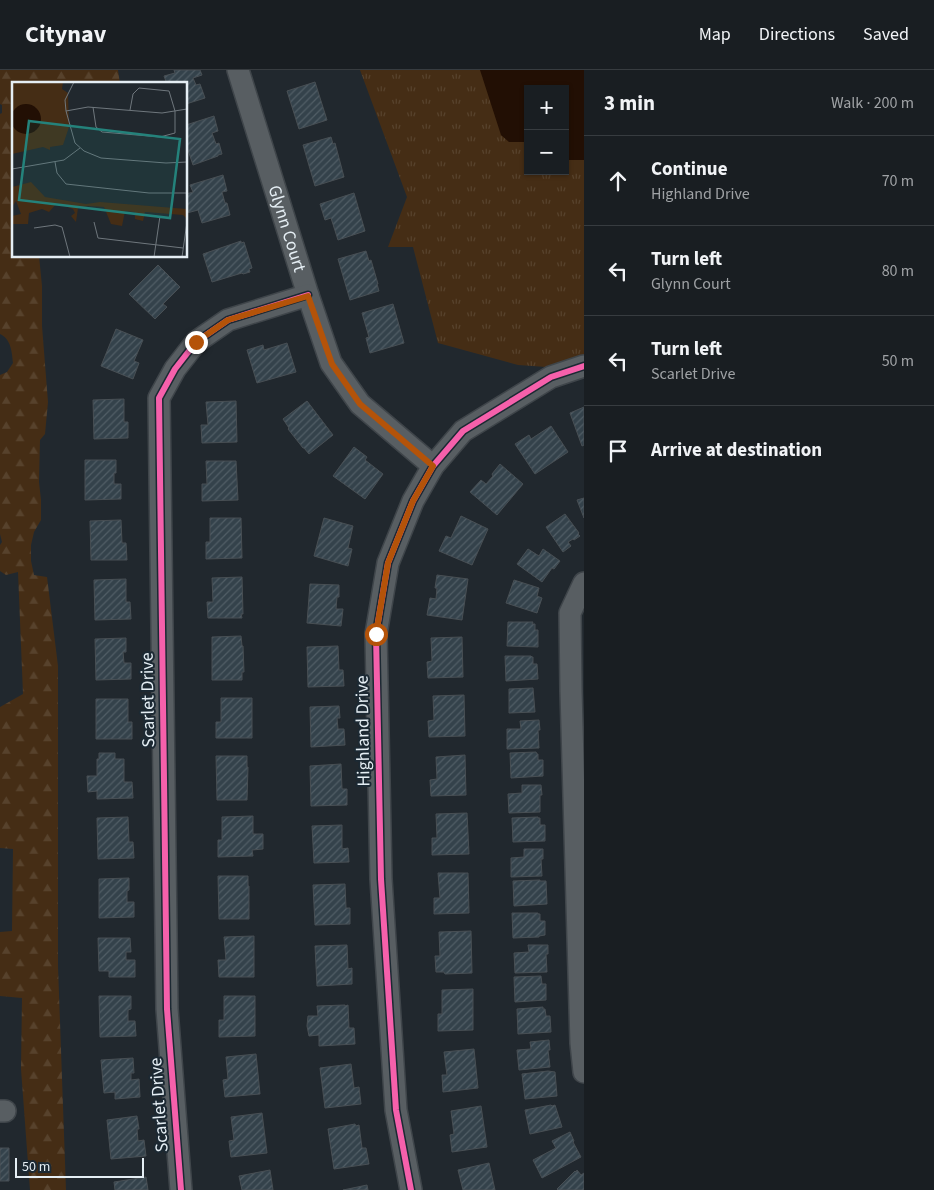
<!DOCTYPE html>
<meta charset="utf-8">
<style>
body{margin:0;font-family:"Source Sans 3",sans-serif;background:#22272a;color:#f1f3f6}
.controls{position:absolute;right:15px;top:15px;display:grid;overflow:hidden;border-radius:0px;box-shadow:0 1px 4px #0004}
.controls button{width:45px;height:45px;display:grid;place-items:center;padding:0;border:0;border-bottom:1px solid #373c40;background:#191e22;color:#f1f3f6;font:25px sans-serif}
.scale{position:absolute;left:15px;bottom:12px;width:129px;box-sizing:border-box;padding-left:5px;border:2px solid #e5eef4;border-top:0;font-size:14px;line-height:18px;white-space:nowrap;color:#e5eef4;-webkit-text-stroke:4px #1c2933;paint-order:stroke}
.stop{position:absolute;width:15px;height:15px;margin:-11px;border:4px solid #b45309;border-radius:50%;background:#fff}
.stop.end{background:#b45309;border-color:#fff;box-shadow:0 1px 5px #0008}
.list{margin:0;padding:0;list-style:none}
h2{display:flex;justify-content:space-between;align-items:center;height:65px;margin:0;padding:0 20px;font-size:21px}
h2 small{font-size:16px;font-weight:400;color:#9fa2a5}
.list li{display:grid;grid-template-columns:32px 1fr auto;gap:15px;align-items:center;box-sizing:border-box;height:90px;padding:0 20px;border-top:1px solid #373c40}
.list b{display:block;font-size:19px;white-space:nowrap}
.list p{margin:0;font-size:16px;white-space:nowrap;color:#9fa2a5}
.list em{font-size:16px;font-style:normal;color:#9fa2a5}
.icon{flex:none;width:28px;height:28px;fill:none;stroke:currentColor;stroke-width:2;stroke-linecap:round;stroke-linejoin:round}
.map{position:relative;flex:none;width:584px;height:1120px;overflow:hidden}
header{display:flex;align-items:center;gap:30px;box-sizing:border-box;height:70px;padding:0 25px;background:#191e22;border-bottom:1px solid #373c40}
header strong{font-size:24px}
nav{display:flex;gap:28px;margin-inline-start:auto;font-size:18px}
main{display:flex}
aside{flex:1;background:#191e22}
.map>svg:first-child{display:block}
</style>
<header>
<strong>Citynav</strong>
<nav><a>Map</a><a>Directions</a><a>Saved</a></nav>
</header>
<main>
<div class="map">
<svg width="584" height="1120" viewBox="0 0 584 1120">
<defs>
<pattern id="forest-firs" width="22" height="20" patternUnits="userSpaceOnUse" patternTransform="scale(1.25)"><rect width="22" height="20" fill="#452d15"/><path d="M5 1l3.5 6h-7zM16 11l3.5 6h-7z" fill="#57422c"/></pattern>
<pattern id="park-tufts" width="24" height="20" patternUnits="userSpaceOnUse" patternTransform="scale(1.25)"><rect width="24" height="20" fill="#452d15"/><path d="M3 7l-1-3M5 7V3M7 7l1-3M15 17l-1-3M17 17v-4M19 17l1-3" fill="none" stroke="#57422c"/></pattern>
<pattern id="building-hatch" width="6" height="6" patternUnits="userSpaceOnUse" patternTransform="scale(1.25)"><rect width="6" height="6" fill="#34424b"/><path d="M-1 1l2-2M0 6l6-6M5 7l2-2" fill="none" stroke="#515e66"/></pattern>
</defs>
<rect width="100%" height="100%" fill="#21282e"/>
<!-- forest -->
<path fill="url(#forest-firs)" d="M0 0H118L120 14H14V186H39L42 216V256L48 332 45 364 40 370 39 412 41 430V450L34 462 31 475V491L34 505 47 507 58 596V896L66 1120H30L21 999 22 928 0 926V862L12 861 13 779 0 778V637L23 624 18 502 6 505 0 501V475L2 472 0 464V305L7 302 13 293C12 282 11 269 0 264V44L2 43V35L0 34Z"/>
<!-- park -->
<path fill="url(#park-tufts)" fill-rule="evenodd" d="M360 0H584V296L575 299 518 295 438 273 413 177H388L407 127ZM528 19H565V101H528Z"/>
<!-- water -->
<path fill="#220f04" d="M480 0H584V90H565V19H528V72H509L501 65Z"/>
<!-- building -->
<path fill="url(#building-hatch)" stroke="#484f54" d="M174 0H200L202 5 193 8 196 15 200 14 205 28 186 34V14H167L164 6 175 3Z
M315 12 327 50 299 59 287 21Z
M214 46 218 61 212 63 216 74 219 73 222 84 218 85V86L193 95 186 74V55Z
M331 67 333 74 335 73 344 107 315 116 303 75Z
M223 105 227 121 222 122 225 133H227L230 145 202 153 198 140 187 143 186 124 193 122 190 115Z
M354 123 365 161 338 170 331 148 325 150 320 134Z
M241 171V173L244 172 252 198 249 199 250 202 243 204 242 203 212 212 203 184Z
M366 181 369 191 371 190 378 214H377L379 221 350 230 338 189Z
M158 195 180 217 163 234 167 237 155 249 129 224Z
M393 234 404 273 370 283 366 268 369 267 362 243Z
M116 259 143 270 134 291 139 293 133 309 101 296Z
M287 273 296 302 257 313 247 280 263 275 264 280Z
M124 329V352H128V368L94 369 93 330Z
M236 331 237 372 202 373 201 355H208L206 332Z
M307 331 333 365 309 384 304 378H303L288 359 289 358 283 349Z
M584 337V375L582 376 570 343Z
M551 356 568 382 535 404 515 374 529 365 531 369Z
M354 377 367 387 365 390 383 404 365 429 333 406Z
M85 390H116V403H114V414H121V429L85 430Z
M206 391H236L238 430 202 431V414H207Z
M500 394 523 414 497 445 470 422 481 410 486 414 493 406 492 404Z
M584 428V448L577 430Z
M565 444 579 463 578 464 580 466 574 470 573 469 568 472 571 476 563 482 546 457Z
M461 446 488 459 472 495 439 481 446 466 451 468Z
M210 448H241L242 488 206 489V472H210Z
M324 448 353 456 348 478 352 479 348 496 314 486Z
M121 450 122 473H126L127 490H91L90 451Z
M528 479 539 486 543 479 560 491 554 499 552 498 542 512 517 494Z
M437 505 468 509 462 550 427 545 430 528 436 529 437 518H435Z
M242 507 243 544H241L242 548H208L207 532H213L212 508Z
M126 509V532H130L131 549 95 550 94 510Z
M514 510 539 518 537 526 542 528 537 543 506 533Z
M310 514 339 515V527H337L336 539H343L341 556 307 553Z
M508 552H533L532 554H535V560H538V577L507 576Z
M241 566 242 576H243L244 602H242V610H212V567Z
M462 567 463 607 428 608 427 592 432 591 431 568Z
M126 568V582H123L124 593H131V609L96 610 95 569Z
M338 576 339 600H343L344 616 308 617 307 577Z
M505 586H531L532 587H533V594H537L538 609 506 611Z
M533 618 535 642 509 643V619Z
M464 625 465 666 429 667 428 651 434 650 433 626Z
M221 628H252V668H216V652H221Z
M96 629H128V652H132V669H96Z
M339 636 340 648H337L338 659H344L345 675 311 677 310 637Z
M539 650 540 660H538L539 678 507 679V659H521L520 651Z
M536 682 537 684H538V690H543V706L511 708 510 683Z
M99 683H115V689H124V712H132L133 728 97 729V721L88 722 87 706H97V689H99Z
M465 685 466 725 431 726 430 710 437 709 436 687Z
M216 686H247V697H248L247 730H217Z
M341 694 342 719H347V735L311 736 310 696Z
M522 715H541L542 725H540V742L509 743 508 724 522 723Z
M467 743 469 784 432 785V768H437L436 744Z
M253 746V764H263V779L252 780 253 786 218 787V770H222V747Z
M128 747 129 772H133L134 788 98 789 97 748Z
M538 747V748H540V755H545V771L513 772 512 748Z
M342 755V779L348 778 349 792 314 793 312 756Z
M524 779H543V789H541L542 806 511 807V788L524 787Z
M438 803H468L469 843 434 844V828H440Z
M218 806H248V816H249V849H219Z
M129 808V820L127 821V832H134V847L99 848V809Z
M540 810V811H546L547 834 514 836 513 811Z
M345 814 346 838H350V854L315 855 313 815Z
M512 843H538V844H540V851H545V865L539 866V867L513 868Z
M471 861 472 903 445 904 444 902H436L435 886H440L439 862Z
M254 866V907H219L218 890H226L224 867Z
M98 868H130L131 882H126V890H135V907H109V901H99Z
M347 875 348 899 352 898V914L317 916 315 876Z
M528 875H548V884H546L547 902 515 903 514 883 529 882Z
M541 906 542 914H546V930L515 932 514 907Z
M473 919V960L438 961V944H442V920Z
M99 926H131V939L128 940V951H135L136 966 100 967Z
M224 926H255V966L219 967V950H224Z
M345 935V936L348 935 349 958H354L355 974 319 976V965L309 966 307 956 308 946H318L317 936Z
M543 937V939H545L546 946H550L551 962 518 964 517 939Z
M549 970 550 980H548L550 997 519 1000 517 980 531 979 530 972Z
M474 979 478 1018 443 1022 442 1005H447L444 982Z
M256 984 260 1024 225 1027 223 1010 228 1009 226 987Z
M133 988 134 1003H131V1010L139 1009 140 1027 115 1029V1022L104 1023 101 990Z
M351 994 354 1018 359 1017 361 1034 325 1038 320 998Z
M548 1001 555 1002 557 1026 525 1029 522 1004Z
M551 1035 552 1036 555 1035 562 1057 530 1064 525 1040Z
M481 1036 487 1077 452 1082 450 1065 454 1064 451 1041Z
M262 1043 267 1083 231 1087 229 1071 234 1070 231 1047Z
M137 1046 139 1059H137L138 1071 144 1070 146 1086 111 1089 107 1050Z
M355 1054 356 1056 359 1055 362 1078H366L369 1094 334 1099 328 1059Z
M570 1062 574 1071 573 1072 581 1087 542 1108 533 1090 556 1078 552 1071Z
M0 1078H9V1111H0Z
M489 1093 495 1120H463L458 1100Z
M270 1100 273 1120H242L239 1106Z
M577 1100 581 1105 584 1103V1120H558L557 1119 575 1101 576 1102Z
M146 1107 148 1120H115L114 1112Z
M367 1115 368 1120H343Z"/>
<g fill="none" stroke-linecap="round" stroke-linejoin="round">
<defs>
<g id="minor">
<path id="s1" d="M238 0 308 225 331 293 360 334 433 396"/>
<path d="M584 513 570 543 571 621 581 973 584 1002"/>
<path d="M0 1041H5"/>
<path d="M181 1120 167 939 159 328 175 299 196 272 228 250 308 225"/>
<path d="M411 1120 396 1040 381 809 376 564 388 493 413 431 433 396 463 361 551 307 584 296"/>
</g>
</defs>
<!-- minor casing -->
<use href="#minor" stroke="#3f454a" stroke-width="24"/>
<!-- minor -->
<use href="#minor" stroke="#585e62" stroke-width="21"/>
<defs>
<path id="cycleway" d="M181 1120 167 939 159 328 175 299 196 272 228 250 308 225
M411 1120 396 1040 381 809 376 564 388 493 413 431 433 396 463 361 551 307 584 296"/>
</defs>
<!-- cycleway casing -->
<use href="#cycleway" stroke="#1c2933" stroke-width="9"/>
<!-- cycleway -->
<use href="#cycleway" stroke="#f560ab" stroke-width="6"/>
</g>
<g fill="none" stroke-linecap="round" stroke-linejoin="round">
<!-- route -->
<path stroke="#b45309" stroke-width="6" d="M196 272 228 250 308 226 332 294 360 334 433 396 413 431 388 493 376 564"/>
</g>
<g text-anchor="middle" dominant-baseline="central" stroke-width="4" stroke-linejoin="round" paint-order="stroke">
<!-- street labels -->
<g font-size="18" fill="#e5eef4" stroke="#1c2933">
<text stroke="none"><textPath href="#s1" startOffset="166">Glynn Court</textPath></text>
<text transform="translate(148 630) rotate(-91)">Scarlet Drive</text>
<text transform="translate(363 661) rotate(-91)">Highland Drive</text>
<text transform="translate(159 1035) rotate(-94)">Scarlet Drive</text>
</g>
</g>
<!-- overview -->
<g transform="translate(12 12)">
<rect width="175" height="175" fill="#21282e"/>
<path d="M19 100 33 115 74 122 88 120 175 127V137L171 133 133 130 131 139 123 137V130L113 129 110 144 99 142 92 125 76 124 66 126 64 140 59 134 63 131 61 127 45 121 37 130 30 127 17 131 16 142H0V134L9 132 4 119 0 125V105Z" fill="#452d15"/>
<path d="M0 0H51L50 7 56 11 57 45 51 63 38 65V68L31 65 0 72Z" fill="#452d15"/>
<path d="M-1 37a15 15 0 1 1 30 0a15 15 0 1 1-30 0Z" fill="#220f04"/>
<path fill="none" stroke="#6f777d" stroke-width="1" d="M62 0 53 18 54 29 63 61 72 69 89 76 154 81 175 80M81 25 84 45 90 50 148 55 163 51V29L157 9 127 6 121 12 118 28M54 29 76 25 150 31 175 27M43 80 45 91 54 102 137 111H175M0 87 52 78 68 66M82 140 86 156 171 166M22 146 43 143 50 145 58 175M142 175 148 134M170 175 175 140"/>
<path fill="#24827b" fill-opacity="0.15" stroke="#24827b" stroke-width="2.5" d="M17 39 168 57 158 136 7 118Z"/>
<rect width="175" height="175" fill="none" stroke="#e5eef4" stroke-width="2.5"/>
</g>
</svg>
<div class="controls">
<button>+</button>
<button>−</button>
</div>
<div class="scale">50 m</div>
<div class="stop" style="left:376px;top:564px"></div>
<div class="stop end" style="left:196px;top:272px"></div>
</div>
<aside>
<h2>3 min<small>Walk · 200 m</small></h2>
<ul class="list">
<li><svg class="icon" aria-label="ahead" viewBox="0 0 24 24"><path d="M12 20V5M6 11l6-6 6 6"/></svg><div><b>Continue</b><p>Highland Drive</p></div><em>70 m</em></li>
<li><svg class="icon" aria-label="left" viewBox="0 0 24 24"><path d="M17 20v-9H6M10 6l-5 5 5 5"/></svg><div><b>Turn left</b><p>Glynn Court</p></div><em>80 m</em></li>
<li><svg class="icon" aria-label="left" viewBox="0 0 24 24"><path d="M17 20v-9H6M10 6l-5 5 5 5"/></svg><div><b>Turn left</b><p>Scarlet Drive</p></div><em>50 m</em></li>
<li><svg class="icon" aria-label="arrive" viewBox="0 0 24 24"><path d="M6 21V4h12l-3 4 3 4H6"/></svg><div><b>Arrive at destination</b></div></li>
</ul>
</aside>
</main>
